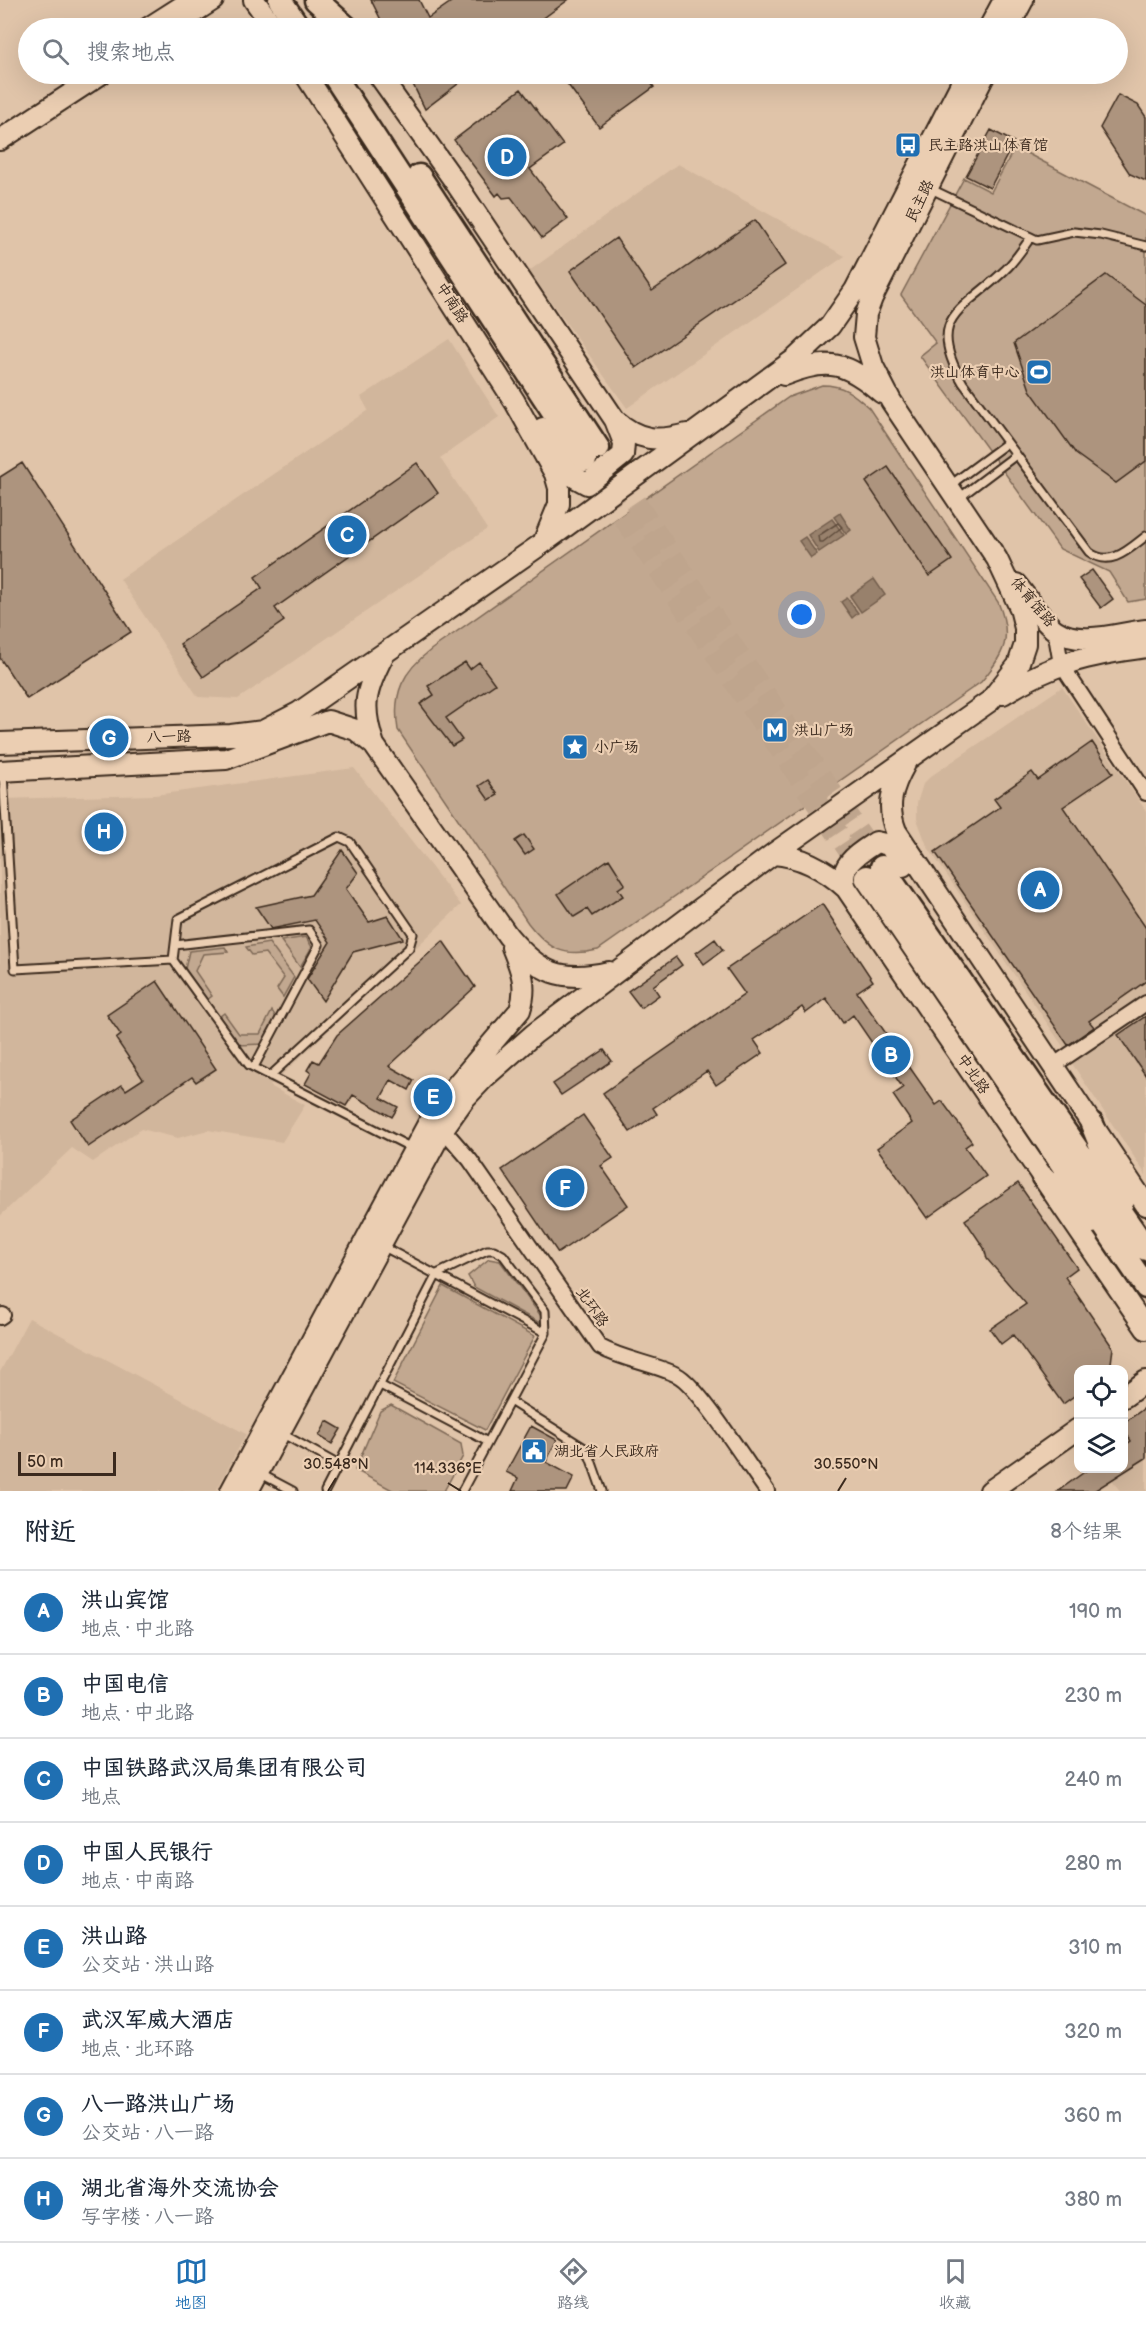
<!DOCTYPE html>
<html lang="zh">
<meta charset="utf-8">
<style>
body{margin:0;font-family:"Balsamiq Sans","LXGW WenKai TC",sans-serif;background:#f2f2f3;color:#1f2937}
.controls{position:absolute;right:18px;bottom:18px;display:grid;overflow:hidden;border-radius:12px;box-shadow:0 6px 24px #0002}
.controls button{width:54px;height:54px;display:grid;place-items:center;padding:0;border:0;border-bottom:2px solid #e0e1e3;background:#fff;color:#1f2937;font:30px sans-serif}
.scale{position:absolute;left:18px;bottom:15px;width:98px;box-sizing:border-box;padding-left:6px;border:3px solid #3b2a1e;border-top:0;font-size:16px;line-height:21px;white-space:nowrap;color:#3b2a1e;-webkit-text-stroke:4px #ebceb2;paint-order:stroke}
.you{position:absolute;left:802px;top:615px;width:21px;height:21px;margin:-15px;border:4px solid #fff;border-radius:50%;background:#1a73e8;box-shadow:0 0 0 9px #1a73e833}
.badge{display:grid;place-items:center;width:39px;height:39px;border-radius:50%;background:#1f6fb2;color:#fff;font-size:20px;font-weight:700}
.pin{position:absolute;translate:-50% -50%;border:3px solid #fff;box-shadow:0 2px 6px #0006}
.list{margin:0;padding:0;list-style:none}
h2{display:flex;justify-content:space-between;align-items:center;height:78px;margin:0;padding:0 24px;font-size:26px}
h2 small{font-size:20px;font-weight:400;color:#747a83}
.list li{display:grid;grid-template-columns:39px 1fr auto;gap:18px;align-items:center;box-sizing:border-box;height:84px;padding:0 24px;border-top:2px solid #e0e1e3}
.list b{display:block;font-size:22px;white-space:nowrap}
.list p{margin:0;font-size:20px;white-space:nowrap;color:#747a83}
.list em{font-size:20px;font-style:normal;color:#747a83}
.icon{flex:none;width:33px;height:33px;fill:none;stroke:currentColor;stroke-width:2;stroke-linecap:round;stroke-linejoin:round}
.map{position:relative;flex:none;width:1146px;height:1491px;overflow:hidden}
.search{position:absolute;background:#fff;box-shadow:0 6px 24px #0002;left:18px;right:18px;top:18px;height:66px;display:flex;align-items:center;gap:15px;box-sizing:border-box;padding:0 21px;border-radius:33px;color:#747a83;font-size:22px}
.sheet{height:750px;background:#fff}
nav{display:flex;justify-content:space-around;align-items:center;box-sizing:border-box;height:84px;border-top:2px solid #e0e1e3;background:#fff;font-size:16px;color:#747a83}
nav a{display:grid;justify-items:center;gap:3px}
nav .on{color:#1f6fb2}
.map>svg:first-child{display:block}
</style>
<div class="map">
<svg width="1146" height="1491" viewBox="0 0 1146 1491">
<rect width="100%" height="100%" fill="#e0c4a9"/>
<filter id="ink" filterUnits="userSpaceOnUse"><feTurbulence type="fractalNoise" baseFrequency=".0167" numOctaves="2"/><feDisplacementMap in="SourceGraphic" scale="12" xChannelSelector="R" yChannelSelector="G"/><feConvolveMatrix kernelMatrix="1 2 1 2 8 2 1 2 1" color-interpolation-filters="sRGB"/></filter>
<g filter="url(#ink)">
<!-- built -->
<path fill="#d1b69c" d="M678 164 845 256 627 408 529 271Z
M449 339 499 417 440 458 487 529 238 699 198 697 120 579 368 410 361 397Z
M1062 687 1146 811V997L1066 1051 927 846 917 819V803L923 784 931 776Z
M354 768 461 905 270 1086 305 1105 282 1142 208 1130 178 1138 141 1129 93 1162 72 1148 0 1216V799L155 795Z
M1146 1011V1175L1071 1062Z
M29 1318 246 1434 216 1491H0V1372Z
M1146 1426V1491H1120L1105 1469 1124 1468V1442Z"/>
<!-- green -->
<path fill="#c2a890" stroke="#7e6957" stroke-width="1.5" d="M1015 147 1146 216V599L1128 602 1109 572 1060 549 920 356 936 343 901 295 964 178 991 192Z
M822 385C843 385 853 393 869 408L998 602C1013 638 1005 653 981 682L598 950C564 957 550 951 528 923L398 730C392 693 403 671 432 649L789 397Z
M306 937 312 947 300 967 281 941Z
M269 943 294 977 283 997 277 989 284 978 265 953 252 955 246 947Z
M225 947 228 952 203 954 195 971 212 996 207 1000 185 969 189 951Z
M272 1011 276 1017 263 1044 238 1045 219 1017 224 1013 239 1034H260Z
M489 1259 500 1261 541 1316 540 1323 474 1287 468 1276Z
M443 1286 535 1336 485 1430 393 1383Z
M391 1405 461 1444 463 1456 444 1491H394L355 1470 380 1411Z"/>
<!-- water -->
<path fill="#98816c" stroke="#735e4d" stroke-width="1.5" d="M840 513 851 530 846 534 834 517Z
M832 519 844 535 819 552 808 535Z
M805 537 817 554 811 558 799 541Z
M874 579 885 595 861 612 850 596Z
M847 598 858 613 852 618 841 602Z"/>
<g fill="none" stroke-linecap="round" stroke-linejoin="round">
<!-- shore -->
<path stroke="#604d3d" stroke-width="1.5" d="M838 523 842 527 823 542H819L818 536Z"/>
</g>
<!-- building -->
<path fill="#ad947e" stroke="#3b2a1e" stroke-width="1.5" d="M371 0H419L428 18 454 0H568L530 28H385Z
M408 74H471L425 109Z
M560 74H645L654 87 599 127Z
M521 89 563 145 530 169 568 219 542 238 511 197 503 198 499 193 496 196 454 140Z
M1118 95 1138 105 1146 117V181L1130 174 1100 128Z
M991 130 1014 142 990 188 966 176Z
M755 220 785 265 636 368 570 271 616 238 652 291Z
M1106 275 1146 305V461L1116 483 1076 454 1030 390 1014 343Z
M22 463 131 632 27 699 0 658V477Z
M417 463 438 493 275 608 284 621 203 677 180 644 262 588 255 577Z
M888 467 952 560 929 576 866 482Z
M1092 570 1113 599 1101 608 1079 579Z
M465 662 470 669 479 662 495 684 446 718 462 740 452 746 420 704 434 695 428 686Z
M1092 742 1113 773 1063 807 1146 928V981L1089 1021 1094 1027 1068 1045 935 852 1000 807 994 799 1032 772 1038 780Z
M488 780 498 795 489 800 479 786Z
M524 835 534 849 525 855 515 841Z
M342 850 358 873 346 889 369 922 388 916 403 939 353 952 323 1001 307 979 330 942 315 920 271 929 256 907 311 895Z
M609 859 625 884 618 889 623 896 592 916 587 909 574 917 558 894Z
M822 904 873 981 857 992 936 1105 942 1101 972 1142 965 1147 986 1176 927 1218 877 1148 912 1123 893 1095 903 1088 853 1015 843 1023 826 998 806 1013 802 1007 754 1040 763 1053 716 1085 707 1071 653 1108 657 1114 630 1132 603 1093 745 994 727 969Z
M715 939 723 950 704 964 696 953Z
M443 941 475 987 389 1066 414 1080 409 1090 391 1080 381 1098 398 1107 392 1117 353 1095 346 1106 305 1084 311 1073 307 1070 313 1060 319 1063 337 1035Z
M676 957 682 965 653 986 659 995 641 1008 628 991Z
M157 981 216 1069 196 1082 192 1077 88 1147 70 1120 122 1085 126 1090 143 1079 116 1039 121 1035 107 1015Z
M1146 1016V1076L1118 1035Z
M604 1050 612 1061 561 1095 553 1084Z
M583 1115 613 1158 601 1166 628 1205 558 1253 502 1170Z
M1018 1183 1077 1268 1065 1277 1113 1348 1111 1363 1107 1370H1078V1393L1063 1404 1013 1335 1001 1344 990 1329 1026 1304 987 1259 984 1248 965 1220Z
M1146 1407V1458L1094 1491H1058L1090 1468H1124V1446L1131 1441 1124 1429V1423Z
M327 1421 341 1429 332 1444 319 1436Z
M531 1426 557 1440 546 1462 574 1477 567 1491H512L518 1478 506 1472Z"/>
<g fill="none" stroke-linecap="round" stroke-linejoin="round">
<!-- primary-tunnel -->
<path stroke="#bfa58d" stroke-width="22" stroke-dasharray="22 11" stroke-linecap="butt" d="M598 448 882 867
M585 460 865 874"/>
<defs>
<path id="lane" d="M929 188 1037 240 1074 232 1101 235 1146 246
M1031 237C1023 248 1015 261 1005 270 963 311 924 316 963 383L1089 552C1110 568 1128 550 1146 536
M949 486 1007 443
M959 498 1016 455
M3 774 15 969 173 960 249 1065 412 1148
M175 945 309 930 319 945 254 1067
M173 960 178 919 339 837 350 842 413 934 409 948 270 1076
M382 1246 546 1333
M380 1385 488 1442
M510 1401 583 1447 590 1457 602 1491
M281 1433 339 1465
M261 1474 293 1491
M325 1491 437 1274 487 1250H494L503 1255 545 1311 546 1333 462 1491"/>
<path id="street" d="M1055 630 1061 664 1146 793
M1054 1065 1146 1003
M443 1129 470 1160 600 1347C624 1360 652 1363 677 1375 698 1385 750 1468 767 1491
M0 1317 3 1315"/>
<path id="secondary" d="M254 0 274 28
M182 20 213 0
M148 28 192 0
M989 28 1004 0
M1008 28 1023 0
M305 74 515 402 555 474 559 488V504L543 543
M378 74 453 179 615 420C639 441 657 442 687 434
M0 140 101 74
M784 375C828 357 847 362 882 393
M543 428 576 478 587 484 623 455 624 443 615 420
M1016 584C1028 598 1040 619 1055 630 1080 647 1119 633 1146 630
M1003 694C1053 663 1088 655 1146 647
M0 743 231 735 263 731 298 713 543 543 795 359 830 326 855 290 966 74
M374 745C361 707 365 691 383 656
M905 764C892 787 886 806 896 831L1146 1205
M0 771 226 759 328 721 356 730 374 745 508 936C539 973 561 983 609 972
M773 854C801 856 825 869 846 888L1146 1329
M846 888C837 865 859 853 876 842L889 845 903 866
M1124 1397 1146 1381
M231 1491 436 1109 520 1010C528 986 521 969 512 947
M248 1491 443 1129 465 1098 485 1077 534 1034 773 854 990 701 1018 665 1025 644V628L1020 608 997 559 891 401 873 366 864 337 866 314 872 298 985 74
M990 1491 1078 1429"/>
<path id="primary" d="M280 0 299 28
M316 0 346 27
M333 74 585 460
M419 176 598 448
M882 867 1146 1249
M866 877 1146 1287
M1092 1124 1123 1201
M1043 1177 1092 1222"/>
</defs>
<!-- lane casing -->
<use href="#lane" stroke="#3b2a1e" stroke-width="11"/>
<!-- street casing -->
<use href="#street" stroke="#3b2a1e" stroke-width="18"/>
<!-- secondary casing -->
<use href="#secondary" stroke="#3b2a1e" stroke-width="24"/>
<!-- primary casing -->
<use href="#primary" stroke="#3b2a1e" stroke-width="27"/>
<!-- lane -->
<use href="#lane" stroke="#ebceb2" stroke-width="7"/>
<!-- street -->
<use href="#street" stroke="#ebceb2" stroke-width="14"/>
<!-- secondary -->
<use href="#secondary" stroke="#ebceb2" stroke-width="20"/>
<!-- primary -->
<use href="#primary" stroke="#ebceb2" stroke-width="22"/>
</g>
</g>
<!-- ticks -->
<path fill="none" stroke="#3b2a1e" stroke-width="2" d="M448 1483 461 1491M328 1491 336 1478M838 1491 846 1478"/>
<!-- icons -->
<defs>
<symbol id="bus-square" viewBox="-11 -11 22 22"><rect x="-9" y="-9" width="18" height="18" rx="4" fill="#1f6fb2" stroke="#ebceb2"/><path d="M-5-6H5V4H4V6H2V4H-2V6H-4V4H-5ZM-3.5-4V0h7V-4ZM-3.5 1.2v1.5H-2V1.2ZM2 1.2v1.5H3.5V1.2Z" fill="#fff"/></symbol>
<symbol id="stadium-square" viewBox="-11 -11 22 22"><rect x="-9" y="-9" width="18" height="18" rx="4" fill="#1f6fb2" stroke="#ebceb2"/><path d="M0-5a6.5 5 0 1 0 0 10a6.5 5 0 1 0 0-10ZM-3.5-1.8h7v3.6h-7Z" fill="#fff"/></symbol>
<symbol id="metro-square" viewBox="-11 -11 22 22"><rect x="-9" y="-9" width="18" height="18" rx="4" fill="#1f6fb2" stroke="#ebceb2"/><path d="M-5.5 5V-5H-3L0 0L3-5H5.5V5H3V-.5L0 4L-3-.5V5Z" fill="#fff"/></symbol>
<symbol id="sight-square" viewBox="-11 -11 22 22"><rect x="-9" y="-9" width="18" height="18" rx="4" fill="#1f6fb2" stroke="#ebceb2"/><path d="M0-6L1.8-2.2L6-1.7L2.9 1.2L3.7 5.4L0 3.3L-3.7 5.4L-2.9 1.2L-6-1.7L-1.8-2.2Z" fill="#fff"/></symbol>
<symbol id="civic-square" viewBox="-11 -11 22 22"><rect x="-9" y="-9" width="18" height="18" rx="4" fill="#1f6fb2" stroke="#ebceb2"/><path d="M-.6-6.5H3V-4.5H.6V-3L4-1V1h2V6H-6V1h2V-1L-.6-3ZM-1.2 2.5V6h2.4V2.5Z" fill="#fff"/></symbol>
</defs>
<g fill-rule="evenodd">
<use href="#bus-square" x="893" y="130" width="30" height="30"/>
<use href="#stadium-square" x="1024" y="357" width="30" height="30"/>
<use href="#metro-square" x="760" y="715" width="30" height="30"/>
<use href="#sight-square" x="560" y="732" width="30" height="30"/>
<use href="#civic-square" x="519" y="1436" width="30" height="30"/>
</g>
<g text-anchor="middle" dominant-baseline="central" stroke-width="4.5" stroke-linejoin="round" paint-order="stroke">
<!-- poi labels -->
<g font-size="15" fill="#3b2a1e" stroke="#ebceb2" text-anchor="start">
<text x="928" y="145">民主路洪山体育馆</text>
<text x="1020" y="372" text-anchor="end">洪山体育中心</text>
<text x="794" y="730">洪山广场</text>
<text x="594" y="747">小广场</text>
<text x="554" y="1451">湖北省人民政府</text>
</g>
<!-- street labels -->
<g font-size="15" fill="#3b2a1e" stroke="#ebceb2">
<text transform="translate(920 201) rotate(-64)">民主路</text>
<text transform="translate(452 303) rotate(57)">中南路</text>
<text transform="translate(1033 602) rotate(50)">体育馆路</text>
<text transform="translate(169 737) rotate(-1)">八一路</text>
<text transform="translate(973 1074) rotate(56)">中北路</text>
<text transform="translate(592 1307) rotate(55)">北环路</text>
</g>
</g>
<g font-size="15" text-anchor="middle" fill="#3b2a1e" stroke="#ebceb2" stroke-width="4.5" stroke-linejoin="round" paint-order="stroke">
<text x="336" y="1469">30.548°N</text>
<text x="846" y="1469">30.550°N</text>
<text x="448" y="1473">114.336°E</text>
</g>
</svg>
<div class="controls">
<button><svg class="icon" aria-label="locate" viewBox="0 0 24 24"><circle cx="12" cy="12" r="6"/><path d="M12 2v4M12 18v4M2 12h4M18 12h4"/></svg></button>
<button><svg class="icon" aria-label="layers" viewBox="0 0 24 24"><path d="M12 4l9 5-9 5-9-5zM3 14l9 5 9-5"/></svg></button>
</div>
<div class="scale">50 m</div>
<div class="you"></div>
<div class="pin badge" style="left:1040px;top:890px">A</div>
<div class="pin badge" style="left:891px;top:1055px">B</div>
<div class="pin badge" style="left:347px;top:535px">C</div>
<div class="pin badge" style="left:507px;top:157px">D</div>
<div class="pin badge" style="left:433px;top:1097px">E</div>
<div class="pin badge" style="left:565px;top:1188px">F</div>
<div class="pin badge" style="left:109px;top:738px">G</div>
<div class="pin badge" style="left:104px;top:832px">H</div>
<div class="search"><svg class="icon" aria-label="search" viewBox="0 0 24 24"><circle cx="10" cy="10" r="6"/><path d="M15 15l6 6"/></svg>搜索地点</div>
</div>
<section class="sheet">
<h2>附近<small>8个结果</small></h2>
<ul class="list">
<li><span class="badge">A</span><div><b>洪山宾馆</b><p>地点 · 中北路</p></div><em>190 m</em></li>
<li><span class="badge">B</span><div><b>中国电信</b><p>地点 · 中北路</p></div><em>230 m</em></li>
<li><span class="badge">C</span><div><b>中国铁路武汉局集团有限公司</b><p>地点</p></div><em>240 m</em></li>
<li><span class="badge">D</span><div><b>中国人民银行</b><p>地点 · 中南路</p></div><em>280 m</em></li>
<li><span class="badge">E</span><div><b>洪山路</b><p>公交站 · 洪山路</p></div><em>310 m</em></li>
<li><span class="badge">F</span><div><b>武汉军威大酒店</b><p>地点 · 北环路</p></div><em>320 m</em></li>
<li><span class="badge">G</span><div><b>八一路洪山广场</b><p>公交站 · 八一路</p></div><em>360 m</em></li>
<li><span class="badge">H</span><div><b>湖北省海外交流协会</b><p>写字楼 · 八一路</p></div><em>380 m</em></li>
</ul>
</section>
<nav>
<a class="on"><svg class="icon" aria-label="map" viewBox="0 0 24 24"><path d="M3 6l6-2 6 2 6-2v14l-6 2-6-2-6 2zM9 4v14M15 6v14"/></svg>地图</a>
<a><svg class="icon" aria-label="directions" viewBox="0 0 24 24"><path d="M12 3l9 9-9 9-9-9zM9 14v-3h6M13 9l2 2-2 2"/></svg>路线</a>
<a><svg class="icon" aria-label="saved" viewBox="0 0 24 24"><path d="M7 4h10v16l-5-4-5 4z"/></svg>收藏</a>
</nav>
